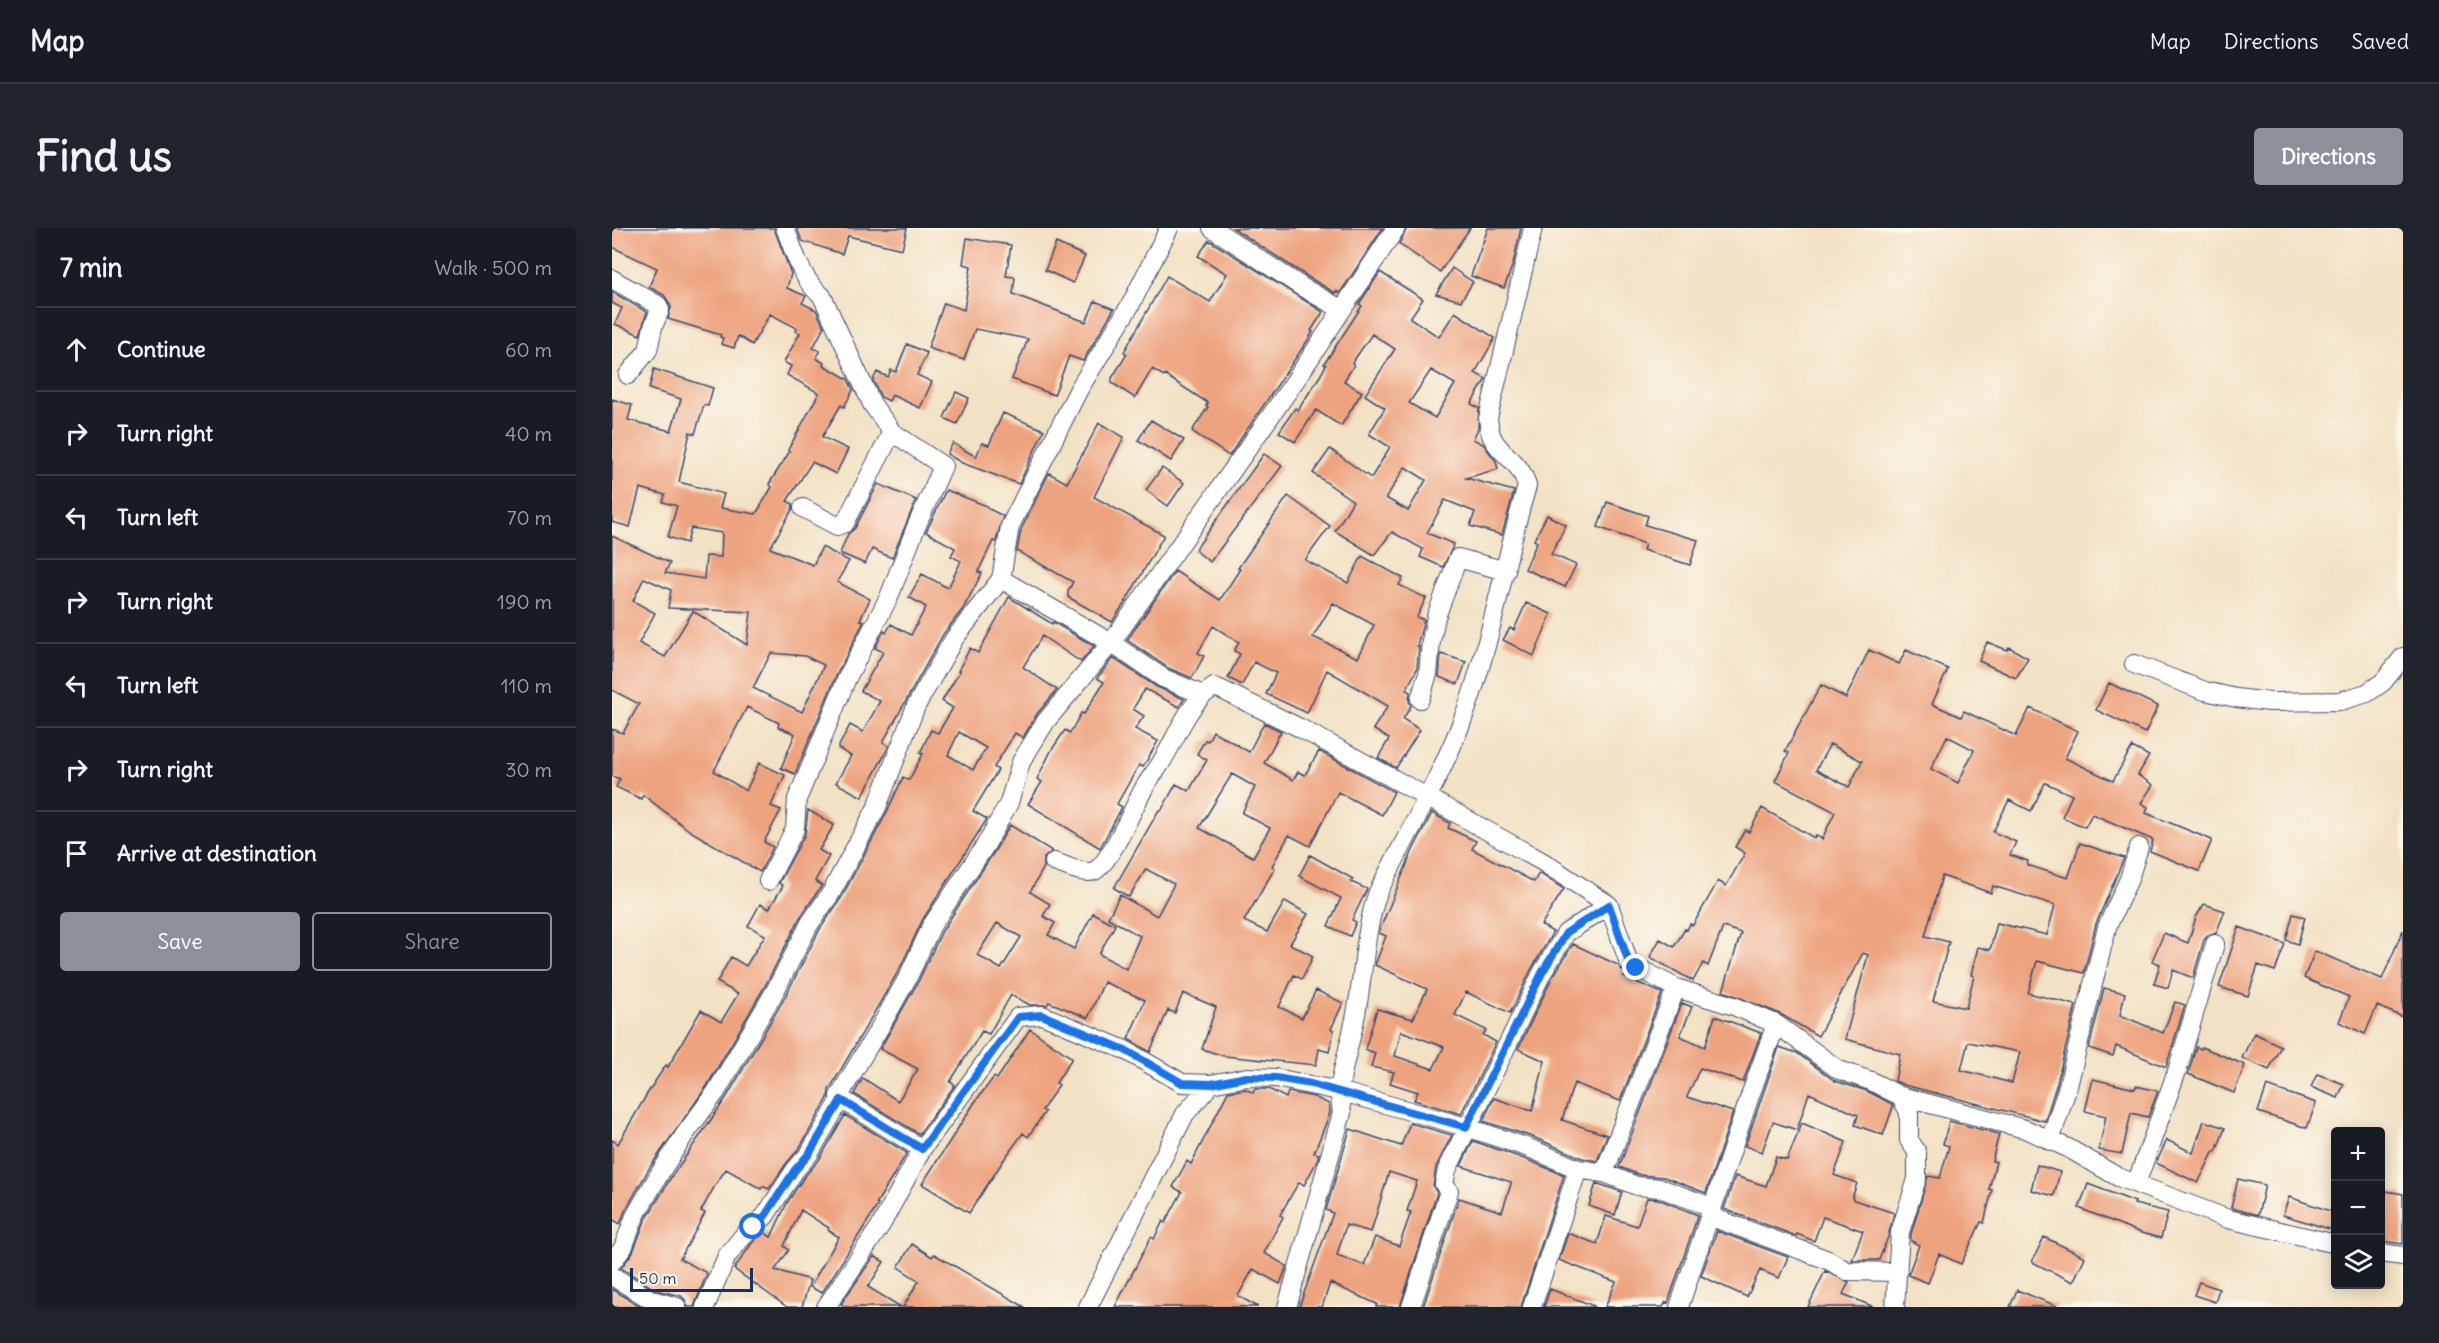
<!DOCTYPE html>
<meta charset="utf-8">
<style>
body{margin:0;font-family:Delius,sans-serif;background:#20242c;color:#f1f3f6}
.controls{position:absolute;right:18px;bottom:18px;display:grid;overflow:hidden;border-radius:6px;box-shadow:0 3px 15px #0003}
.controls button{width:54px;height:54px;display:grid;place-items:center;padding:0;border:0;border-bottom:2px solid #363941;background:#171b24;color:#f1f3f6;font:30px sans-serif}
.scale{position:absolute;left:18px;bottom:15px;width:123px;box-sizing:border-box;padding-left:6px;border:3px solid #1b2f5e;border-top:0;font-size:16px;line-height:21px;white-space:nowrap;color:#1b2f5e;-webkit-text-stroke:4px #fbf7ec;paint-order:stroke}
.stop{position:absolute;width:18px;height:18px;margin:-14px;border:4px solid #1a73e8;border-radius:50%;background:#fff}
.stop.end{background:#1a73e8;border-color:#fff;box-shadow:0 2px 6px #0008}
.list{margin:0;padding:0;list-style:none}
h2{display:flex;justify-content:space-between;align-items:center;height:78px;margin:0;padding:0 24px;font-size:26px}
h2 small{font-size:20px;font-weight:400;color:#9ea1a6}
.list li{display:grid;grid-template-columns:39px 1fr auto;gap:18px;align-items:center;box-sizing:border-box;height:84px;padding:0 24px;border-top:2px solid #363941}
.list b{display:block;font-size:22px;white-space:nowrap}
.list em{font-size:20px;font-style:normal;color:#9ea1a6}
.actions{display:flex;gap:12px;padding:18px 24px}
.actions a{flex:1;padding:14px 0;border:2px solid #8c9099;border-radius:6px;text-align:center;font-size:21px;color:#8c9099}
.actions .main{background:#8c9099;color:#fff}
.icon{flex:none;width:33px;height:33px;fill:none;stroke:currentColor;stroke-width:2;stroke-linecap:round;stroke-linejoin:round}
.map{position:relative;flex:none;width:1791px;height:1079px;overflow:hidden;border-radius:6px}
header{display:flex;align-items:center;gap:36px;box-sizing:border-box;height:84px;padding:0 30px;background:#171b24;border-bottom:2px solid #363941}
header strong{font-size:28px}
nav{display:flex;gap:33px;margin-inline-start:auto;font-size:21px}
.intro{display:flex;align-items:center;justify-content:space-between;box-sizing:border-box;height:144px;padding:0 36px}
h1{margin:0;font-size:42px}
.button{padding:15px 27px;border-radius:6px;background:#8c9099;color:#fff;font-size:21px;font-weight:700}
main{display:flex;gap:36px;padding:0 36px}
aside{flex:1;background:#171b24;border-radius:6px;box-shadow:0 3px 15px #0003}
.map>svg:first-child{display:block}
</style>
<header>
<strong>Map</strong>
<nav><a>Map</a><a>Directions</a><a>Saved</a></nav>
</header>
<div class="intro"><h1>Find us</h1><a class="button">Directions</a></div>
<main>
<aside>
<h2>7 min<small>Walk · 500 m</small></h2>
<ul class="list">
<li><svg class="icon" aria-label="ahead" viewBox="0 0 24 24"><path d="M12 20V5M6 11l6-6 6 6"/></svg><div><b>Continue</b></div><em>60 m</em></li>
<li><svg class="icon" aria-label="right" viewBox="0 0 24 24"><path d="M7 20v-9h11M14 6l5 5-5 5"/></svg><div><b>Turn right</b></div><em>40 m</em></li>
<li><svg class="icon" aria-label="left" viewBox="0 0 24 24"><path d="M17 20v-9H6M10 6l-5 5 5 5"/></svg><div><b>Turn left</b></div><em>70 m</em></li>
<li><svg class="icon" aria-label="right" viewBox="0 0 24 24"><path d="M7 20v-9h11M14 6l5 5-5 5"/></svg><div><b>Turn right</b></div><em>190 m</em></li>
<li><svg class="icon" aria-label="left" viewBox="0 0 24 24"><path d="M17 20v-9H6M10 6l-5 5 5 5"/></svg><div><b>Turn left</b></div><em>110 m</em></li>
<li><svg class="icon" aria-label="right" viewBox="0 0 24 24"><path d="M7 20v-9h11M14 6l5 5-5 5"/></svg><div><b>Turn right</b></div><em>30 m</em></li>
<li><svg class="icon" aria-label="arrive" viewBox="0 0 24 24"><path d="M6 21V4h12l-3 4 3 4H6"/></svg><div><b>Arrive at destination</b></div></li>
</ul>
<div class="actions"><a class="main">Save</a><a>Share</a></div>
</aside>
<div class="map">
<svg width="1791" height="1079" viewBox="0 0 1791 1079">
<rect width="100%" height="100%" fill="#fbf7ec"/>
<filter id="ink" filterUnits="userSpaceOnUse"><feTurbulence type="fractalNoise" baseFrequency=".0167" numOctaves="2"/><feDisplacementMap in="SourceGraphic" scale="12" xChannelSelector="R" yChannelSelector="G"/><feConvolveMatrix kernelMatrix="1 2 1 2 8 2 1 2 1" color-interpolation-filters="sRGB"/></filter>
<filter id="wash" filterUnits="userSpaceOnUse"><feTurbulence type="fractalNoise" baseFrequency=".008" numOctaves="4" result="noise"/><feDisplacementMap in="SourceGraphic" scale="24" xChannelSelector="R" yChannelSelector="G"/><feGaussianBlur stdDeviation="1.35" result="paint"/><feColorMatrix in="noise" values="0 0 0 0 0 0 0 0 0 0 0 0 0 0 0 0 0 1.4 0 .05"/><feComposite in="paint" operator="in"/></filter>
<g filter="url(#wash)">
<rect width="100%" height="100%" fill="#f2e1c4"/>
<g id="blocks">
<!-- building -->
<path fill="#eda37f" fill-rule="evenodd" d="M0 0H162L179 46 175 60 194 68 190 75 204 82 212 99 201 120 208 123 204 130 212 135 211 137 236 151 241 162 232 179 229 177 210 209 236 221 224 246 200 234 175 273 181 276 180 282 158 320 201 337 210 319 237 333 225 354 258 371 248 392 252 393 225 446 183 546 169 540 183 506 166 499 167 495 135 479 102 543 134 563 147 535 173 547 159 578 169 582 152 614 161 619 148 644 78 603 31 567 29 571 4 559 8 551 0 548V501L11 505 27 476 0 462V308L58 335 53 345 92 351 94 328 109 329 110 305 79 300 75 315 56 309 65 278 51 274 53 267 28 260 18 299 0 294V171L20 177 16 192 59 203 69 171 37 161 42 141 101 160 96 178 92 177 83 206 78 204 67 254 112 266 108 280 144 286 160 259 157 256 178 223 176 222 207 165 175 147 179 138 172 134 188 105 184 103 185 100 158 86 140 117 126 108 122 120 109 116 111 110 108 109 109 107 56 91 59 79 56 73 52 67 37 59 45 40 0 19ZM32 350 59 362 56 380 139 384 135 417 81 383 53 429 27 415 43 385 21 373ZM159 425 193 428 212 437 190 484 141 460Z
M185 0H295L290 21 236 8 230 26 190 13Z
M621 0H771L728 65 724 63 723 65 696 49Z
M795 0H858L828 44 787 16Z
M876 0H909L901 36 892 60 859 48Z
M355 10 399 17 394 48 403 49 401 66 474 94 483 73 502 81 471 133 457 128 442 167 400 151 416 111 363 101 352 132 316 120 332 75 352 82 359 38 351 36Z
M597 12 711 84 699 103 701 104 696 112 617 228 580 203 596 179 594 178 596 175 553 147 552 148 540 141 523 170 500 155V150L515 126 512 124 555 48 598 74 615 46 586 28Z
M444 15 473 28 461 55 433 42Z
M840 40 861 54 849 73 824 66Z
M768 44 811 71 798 90 827 109 843 84 883 110 863 145 874 151 859 176 867 180 866 201 861 211 871 216 884 233 886 241 854 250 902 263 890 307 858 298 863 284 833 272 815 305 842 316 831 339 808 329 811 321 780 304 762 327 723 303 741 273 701 245 718 221 759 250 778 219 757 206 773 180 753 167 783 121 760 106 740 135 742 137 732 153 750 164 729 198 704 182 683 214 667 204 683 180 686 182 708 148 714 137 712 136 750 78 747 76ZM819 142 843 156 823 190 797 175ZM793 239 814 252 796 283 774 270Z
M0 64 35 84 28 107 3 96 10 80 0 75Z
M295 116 315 125 305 147 320 154 308 180 280 167 277 173 269 169 261 152 265 144 276 149 279 142 284 144Z
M344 164 357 170 345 196 332 190Z
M391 185 432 202 407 256 350 235 335 226 341 215 364 229 370 215 377 217Z
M539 192 572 212 559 233 526 212Z
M487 195 512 209 482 269 552 307 514 373 500 394 456 369V363L461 354 405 323 409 302 437 245 455 255Z
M652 226 670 238 598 334 583 322Z
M550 240 572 255 556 278 534 262Z
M266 256 304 272 280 330 260 321 253 336 228 325 236 306 243 300Z
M334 262 375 278V280L391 288 384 314 381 313 366 344 370 345 351 381 332 405 271 514 277 518 250 569 224 555 239 528 226 520 238 497 251 504 268 473 249 463 271 424 263 420 272 403 274 405 279 396 299 407 314 379 297 369 310 346 336 360 349 333 339 328 343 320 314 304Z
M676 268 718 298 693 332 736 355 750 328 791 350 787 357 814 370 805 389 812 392 805 418H807L805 441 794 462 798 464 797 473 799 478 791 491 808 502 784 540 766 530 777 511 761 501 776 478 715 442 695 485 654 466 664 445 642 434 630 457 616 450 628 426 622 423 627 414 601 398 586 425 592 428 580 450 556 440 515 412 563 343 608 372 628 341 626 340ZM721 375 762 397 746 430 701 409Z
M995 274 1036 288 1033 297 1086 312 1078 337 1031 322 1033 316 986 299Z
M935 287 954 297 939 326 964 337 953 359 913 341 925 314 922 312Z
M397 369 440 396 441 394 482 418 469 434 430 408 411 439 445 462 425 486 411 510 403 505 382 539 386 542 361 583 375 591 311 691 287 742 217 862 216 870 188 919 174 936 157 961 151 958 149 961 114 941 104 956 89 983 93 985 68 1031 95 1045 82 1079H76L73 1072 69 1068 44 1062 9 1040 21 1024 33 993 58 951 114 870 173 769 208 701 229 670 275 584 291 549 297 552 311 526 308 525 319 502 326 505 341 480 330 473 348 443H346L358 420 366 425ZM347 504 374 520 361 542 336 527Z
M914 375 939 386 922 428 891 412 898 400 902 402Z
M1375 414 1395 422 1397 419 1416 430 1404 450 1367 433Z
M1257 422 1287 436 1294 422 1336 441 1320 476 1349 489 1352 483 1404 508 1418 480 1466 503 1453 530 1501 553 1520 519 1537 528 1526 547 1541 557 1529 575 1536 579 1534 585 1600 612 1587 643 1538 623 1541 612 1480 586 1473 599 1450 589 1460 567 1436 556 1433 555 1419 583 1397 572 1381 604 1404 614 1398 627 1416 633 1415 637 1456 650 1468 615 1512 630 1484 696 1472 745 1425 733 1416 765 1464 777 1445 855 1433 893 1292 857 1283 853 1288 826 1233 811 1256 727 1251 725 1206 808 1168 786 1111 763 1129 705 1111 699 1096 738 1091 735 1081 753 1038 729 1048 711 1062 719 1073 701 1075 702 1078 696 1081 697 1106 653 1114 658 1133 625 1123 619 1133 602 1137 604 1150 580 1202 610 1203 607 1210 611 1223 584 1163 553 1177 525 1173 523 1209 457 1234 470ZM1335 508 1362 522 1346 555 1319 541ZM1218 516 1250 533 1237 559 1204 542ZM1330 648 1379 665 1381 658 1443 677 1435 707 1385 695 1378 722 1366 719 1359 747 1362 748 1354 780 1321 773 1337 714 1313 708ZM1356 814 1408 824 1400 855 1349 842Z
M829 426 854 434 846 456 827 449Z
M501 430 545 459 572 471 567 479 533 461 521 481 532 488 523 501 546 513 531 539 527 537 505 576 510 579 488 620 416 576 430 554 425 551 439 523 453 502 458 505 469 485 472 486 492 454 485 450Z
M1497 455 1546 478 1533 505 1484 482Z
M652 495 669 503 652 535 681 552 686 544 693 547 707 523 782 564 770 587 726 564 698 618 677 607 660 638 663 640 632 693 655 704 673 673 696 686 678 716 701 728 690 751 682 747 667 779 690 790 704 762 731 775 719 801 722 802 717 824 707 821 704 837 612 828 590 821 604 779 571 765 563 785 556 782 538 824 516 811 533 772 492 754 476 790 437 774 435 777H418L399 767 377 806 370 803 338 854 343 857 307 906 242 866 251 850 286 873 306 841 268 821 307 752 330 703 382 624 398 597 440 623 432 630V639L418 664 438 676 431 688 443 695 436 707 462 721 481 685 503 697 487 726 514 741 528 708 496 690 508 667 545 688 562 656 534 641 517 669 502 660 547 582 549 583 564 556 577 563 595 532 585 526 593 512 596 513 601 503 637 524ZM620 546 643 559 630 585 658 600 641 629 587 600ZM385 695 409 709 389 741 365 727Z
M196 582 222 597 207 622 217 628 203 653 210 657 188 690 153 758 95 858 38 939 13 983 8 996 0 991V912L6 916 38 861 54 837 56 839 89 782 109 794 126 766 105 754 119 729 134 738 153 707 136 698 148 676 157 681 171 658 167 655 193 606Z
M820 585 838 595 836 600 864 613 860 621 922 654 927 645 952 661 929 697 941 704 920 740 898 785 854 764 843 787 874 802 871 807 884 814 849 886 802 872 806 864 778 855 782 844 759 839 763 825 753 821 765 781 801 791 815 761 763 737 774 708 767 705 768 701 800 624ZM789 803 832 819 821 841 783 828Z
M698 627 741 651 739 654 755 661 740 692 744 694 738 708 716 698 729 670 687 648Z
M1592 676 1613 683 1604 705 1596 707 1592 712 1581 750 1561 742 1556 760 1542 756 1548 736 1540 733 1552 705 1576 715 1584 689Z
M1681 686 1693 689 1686 716 1674 712Z
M1627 699 1673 716 1663 743 1646 737 1636 768 1607 759Z
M1791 702V789L1765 778 1753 806 1727 794 1737 769 1692 750 1703 723 1770 751Z
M961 716 1006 737 1014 746 1012 749 1050 765 1008 873 962 855 950 892 995 907 985 933 970 930 921 909 871 893 882 870 920 883 933 833 906 821 940 750Z
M1492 760 1513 765 1508 787 1551 805 1563 774 1573 777 1554 839 1504 818 1501 828 1477 820Z
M1070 775 1080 779 1068 808 1093 819 1103 788 1149 805 1131 854 1088 840 1075 869 1121 884 1094 965 1052 949 1028 947 1007 939Z
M418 801 460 830 444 855 447 857 430 882 433 884 416 909 411 905 393 930 357 985 310 956 363 874 382 849 385 851Z
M1642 805 1669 818 1657 842 1630 830Z
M1167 819 1185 825 1223 853 1255 863 1280 876 1281 879 1271 907 1243 897 1246 887 1197 865 1185 902 1161 894 1150 924 1133 918Z
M1584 819 1589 821 1590 819 1633 837 1622 865 1576 846Z
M1705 846 1732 856 1726 870 1699 859Z
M1481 851 1523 861 1524 858 1546 863 1536 889 1519 885 1510 926 1487 922 1494 888 1473 883Z
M1655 858 1704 875 1695 900 1646 884Z
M634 861 641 865 643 861H657L674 870 676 864 702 869 717 876 718 885 702 925 707 926 705 933 692 957 687 954 668 987 671 989 652 1025 675 1038 668 1056 641 1041 626 1068 646 1079H503L539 1009 542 1011 551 993 553 995 570 964 561 959 575 933 579 936 616 864Z
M233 887 295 925 264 976 266 977 210 1065 198 1059 227 1009 216 1002 217 1000 189 982 172 1018 177 1022 163 1042 198 1052 190 1079H175L122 1041 140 1015 152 1004 159 1009 175 975 192 949 207 932Z
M1337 893 1387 906 1380 933 1384 934 1377 961 1380 962 1372 995 1369 994 1349 1036 1327 1026 1316 1055 1296 1047 1307 1017 1299 1013V1006L1316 948 1328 950 1337 918 1331 916Z
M1592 893 1613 900 1604 924 1602 923 1586 955 1544 935 1555 912 1581 925Z
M798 895 840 907 824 939 821 958 825 965 788 1079H764L765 1076 718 1055 710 1079H687L721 985 714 982 738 901 789 918ZM777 944 805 953 795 983 799 984 787 1018 763 1009 752 1037 725 1027 734 997 759 1004Z
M1190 895 1234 914 1222 947 1245 955 1240 970 1242 972 1282 985 1276 1009 1267 1032H1240L1251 1003 1211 989 1202 1013 1185 1006 1184 1008 1112 981 1123 948 1154 958 1164 929 1175 932Z
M861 913 913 931 952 947 909 1079H811L847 970 890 984 899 956V954L849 938Z
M1425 937 1448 944 1442 968 1419 962Z
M1626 951 1653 957 1646 987 1619 980Z
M984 955 1010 964 1003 987 977 978Z
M1476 956 1523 974 1522 976 1556 984 1549 1010 1529 1005 1467 980Z
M1774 963 1791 966V1016L1768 1013V996Z
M1677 969 1724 985V1003L1671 987Z
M1035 970 1046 971 1086 987 1061 1060 1056 1075 1054 1074 1051 1079H993L1004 1054 947 1032 956 1005 985 1016 994 988 1025 998Z
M1105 1003 1176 1029 1167 1050 1148 1042 1135 1069 1089 1048Z
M1432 1009 1473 1029 1461 1054 1420 1034Z
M300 1016 320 1029 322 1026 413 1079H291L307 1053 286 1039Z
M262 1028 272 1034 256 1059 289 1079H235L229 1076Z
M1213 1043 1237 1054 1231 1066 1262 1079H1196Z
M1587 1054 1607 1061 1603 1074 1582 1067Z
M0 1061 30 1079H0Z
M938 1061 982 1078V1079H932Z
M1405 1062 1445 1078 1444 1079H1398Z"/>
</g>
</g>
<g filter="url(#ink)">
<use href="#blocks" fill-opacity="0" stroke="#3b4a6d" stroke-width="1.5"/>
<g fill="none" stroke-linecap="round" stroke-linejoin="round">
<defs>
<path id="minor" d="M600 0 690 59 729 81
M0 51 46 77 48 82 41 99 36 122 16 147
M191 280 225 298 233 295 280 204
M389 351 499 415 551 450 591 467 602 459 608 461 688 500 815 569 931 634 997 677 1017 735 1064 760 1122 778 1164 796 1227 842 1259 853 1288 868 1413 901 1456 920 1506 949 1616 991 1724 1016
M1522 436 1593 463 1624 470 1658 474 1728 473 1755 465 1771 454 1791 429
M808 471 816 446 819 413 824 389 846 330 894 343
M442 634C453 637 471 647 482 643 498 636 521 580 530 564 535 553 544 544 550 533 564 510 572 486 591 467
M156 653 183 601 185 571 189 562 235 450 277 369 304 299 331 238 280 204 260 176 210 68C189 51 183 25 173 0
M229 871 310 921
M1438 913 1456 858 1495 699 1517 651 1527 619
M992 945 1064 760
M1524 956 1565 843 1603 716
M1768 1025 1791 1028
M0 1034 11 1020 23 988 48 945 73 906 104 864 163 763 198 695 219 665 265 579 304 478 342 411 389 351 398 298 467 161 519 76 557 0
M0 1048 40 1072 65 1079
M93 1079 115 1028 132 1007 153 988 183 942 197 926 229 871 227 868 271 794 297 747 320 697 373 618 397 575 409 534 434 493 499 415 681 156 784 0
M214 1079 269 997 310 921 406 789 430 787 513 822 570 855 599 856 635 849 664 850 727 863C731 837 739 812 744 786 752 745 752 704 766 664 794 609 826 554 849 496 879 419 891 337 915 258 908 231 890 230 880 209 877 203 877 196 876 190L921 0
M476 1079 573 886 599 856
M675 1079 730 885 727 863 854 899 917 920 966 941 992 945 1025 958 1048 960 1091 976 1100 983 1105 991 1216 1032 1235 1043 1286 1044
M799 1079 837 963 832 956 835 942 930 745 954 705 997 677
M920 1079 966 941
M1067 1079 1139 865 1164 796
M1283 1079 1288 1004 1305 951V924L1297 912V884L1288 868"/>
</defs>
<!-- minor casing -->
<use href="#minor" stroke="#3b4a6d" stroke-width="20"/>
<!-- minor -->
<use href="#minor" stroke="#fff" stroke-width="18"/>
</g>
</g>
<g fill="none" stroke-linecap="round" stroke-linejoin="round" filter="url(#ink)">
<!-- route -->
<path stroke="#1a73e8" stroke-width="8" d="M141 999 153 988 183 942 197 926 229 872 310 921 406 789 430 787 513 822 570 855 599 856 634 849 664 850 699 856 854 899 930 745 954 705 997 677 1017 735 1024 740"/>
</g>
</svg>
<div class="controls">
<button>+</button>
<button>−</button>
<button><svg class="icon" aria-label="layers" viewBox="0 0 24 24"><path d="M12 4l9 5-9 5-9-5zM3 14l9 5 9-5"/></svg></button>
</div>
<div class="scale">50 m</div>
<div class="stop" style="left:141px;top:999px"></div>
<div class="stop end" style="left:1024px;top:740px"></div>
</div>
</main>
